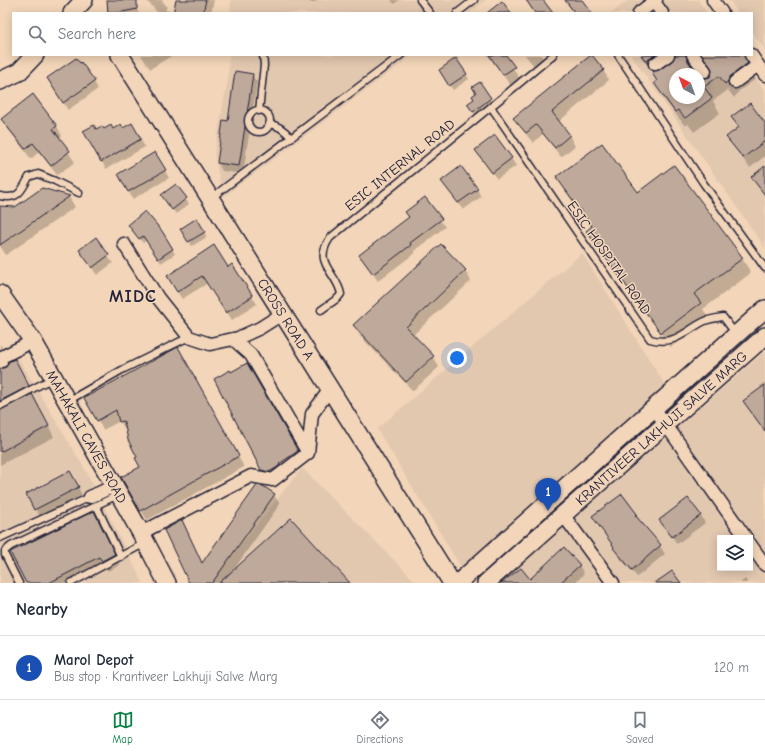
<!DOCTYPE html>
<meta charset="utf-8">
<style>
body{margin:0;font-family:"Comic Neue",sans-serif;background:#f6f6f7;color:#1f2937}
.controls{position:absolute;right:12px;bottom:12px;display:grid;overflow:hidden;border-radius:0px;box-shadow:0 2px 10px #0003}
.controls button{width:36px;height:36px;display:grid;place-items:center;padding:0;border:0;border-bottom:1px solid #e0e1e3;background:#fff;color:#1f2937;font:20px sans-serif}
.compass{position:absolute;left:669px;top:68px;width:36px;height:36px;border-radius:50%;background:#fff;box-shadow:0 2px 10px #0003;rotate:319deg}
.you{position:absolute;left:457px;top:358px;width:14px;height:14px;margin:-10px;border:3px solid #fff;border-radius:50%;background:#1a73e8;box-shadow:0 0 0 6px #1a73e833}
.badge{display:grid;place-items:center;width:26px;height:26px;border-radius:50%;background:#0b8043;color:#fff;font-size:13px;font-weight:700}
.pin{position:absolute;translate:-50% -33px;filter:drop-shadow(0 1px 2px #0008)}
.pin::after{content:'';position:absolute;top:21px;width:14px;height:12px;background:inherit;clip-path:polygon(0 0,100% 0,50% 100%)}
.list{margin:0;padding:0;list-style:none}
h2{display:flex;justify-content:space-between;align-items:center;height:52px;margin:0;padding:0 16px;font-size:17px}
h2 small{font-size:13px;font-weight:400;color:#747a83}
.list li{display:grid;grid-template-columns:26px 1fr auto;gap:12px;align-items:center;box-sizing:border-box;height:64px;padding:0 16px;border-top:1px solid #e0e1e3}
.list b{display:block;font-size:15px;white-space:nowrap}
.list p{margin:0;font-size:13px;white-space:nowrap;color:#747a83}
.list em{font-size:13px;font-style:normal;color:#747a83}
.icon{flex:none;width:22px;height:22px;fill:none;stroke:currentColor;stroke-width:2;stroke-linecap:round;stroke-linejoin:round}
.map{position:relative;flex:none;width:765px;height:583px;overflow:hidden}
.search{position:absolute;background:#fff;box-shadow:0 2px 10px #0003;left:12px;right:12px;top:12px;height:44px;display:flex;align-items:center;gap:10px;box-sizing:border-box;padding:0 14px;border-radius:0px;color:#747a83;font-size:15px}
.sheet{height:116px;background:#fff}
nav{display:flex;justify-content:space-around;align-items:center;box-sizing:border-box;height:56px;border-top:1px solid #e0e1e3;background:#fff;font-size:11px;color:#747a83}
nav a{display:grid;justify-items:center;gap:2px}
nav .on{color:#0b8043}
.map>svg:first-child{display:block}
</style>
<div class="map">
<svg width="765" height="583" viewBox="0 0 765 583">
<rect width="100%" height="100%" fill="#f3d6b9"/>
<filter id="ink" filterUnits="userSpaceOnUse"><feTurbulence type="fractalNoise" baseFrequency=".025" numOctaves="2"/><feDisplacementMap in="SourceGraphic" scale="8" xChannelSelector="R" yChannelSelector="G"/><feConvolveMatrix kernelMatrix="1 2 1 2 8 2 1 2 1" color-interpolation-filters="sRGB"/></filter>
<g filter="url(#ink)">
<!-- built -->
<path fill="#e3c8b0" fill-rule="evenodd" d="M231 0H486L469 13H230Z
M629 0H698L707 13H611Z
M729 0H765V50L752 32V13H738Z
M229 55H413L223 197 214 154 228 78Z
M631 55H739L765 91V248ZM675 74H699V98H675Z
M582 253 666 386 462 569 377 429Z
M765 351V583H500ZM720 538H750V568H720Z
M19 359 86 471 143 583H0V368Z
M302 468 417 583H210Z"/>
<!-- shadow -->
<path fill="#0003" fill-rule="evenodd" d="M108 0H131L139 13H109Z
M146 0H162L167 7 165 10 174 12 177 0H214L211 13H158Z
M309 0H319L311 3Z
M391 0H399L394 4Z
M526 0H542L551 13H534Z
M564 0H581L590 13H574Z
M141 55H173L150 69Z
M488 55H505L522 82 513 89Z
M525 55H541L547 66 539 72Z
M640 55H745L752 68V72L756 79 739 91 734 98 728 90 713 101 720 113 694 132 688 124 685 126 664 99 656 84 658 82 653 73ZM706 63 713 72V75L707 79H701L699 76V98H675V74H697L694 70 697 64Z
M603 70 609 80 558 122 569 135 575 146 561 157 543 134 533 143 521 128 515 118Z
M466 74 469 79 453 90 443 76Z
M252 75 257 82 243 174 222 171 218 163 228 122Z
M94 81 98 89 68 110 52 86Z
M479 83 493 104 476 116 471 109 477 93Z
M732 118 765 124V156L750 168 734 147 728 137 739 129Z
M2 119 57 126 62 136 59 139 75 162 57 175 39 152 31 159 8 129Z
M132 124 145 147 106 169 85 132 122 129Z
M155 153 169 178 133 199 119 175Z
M481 158H511L516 166 497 179Z
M558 177 638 193 742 258 751 273 703 309 709 319 671 347 596 246 587 231 592 228 566 192Z
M442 181 477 189 481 197 463 210Z
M176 185 189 204 176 214 165 201Z
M43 189 69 197 75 207 6 255 0 246V207L15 208Z
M425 198 445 227 414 251 415 253 378 281 360 255 410 218Z
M196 220 207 237 192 246 181 229Z
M132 230 161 232 175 254 161 263 147 240 143 243Z
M95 239 113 263 97 275 80 250Z
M232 265 257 304 232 320 208 283 182 299 172 284 227 268Z
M465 270 471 281 413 335 433 357 439 367 413 391 360 336 354 326Z
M0 344 3 349 0 350Z
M178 349 244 467 147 520 122 478 141 467 139 457 127 431 126 432 120 421 103 430 86 398Z
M247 365 303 462 268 480 262 470Z
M0 370H21L54 437 0 465Z
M765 382V432L744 401 761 389 760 386Z
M74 479 82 495 40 517 27 494Z
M262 487 274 495 280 504 232 572 349 583H190L202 564Z
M636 514 640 522 660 546 665 554 637 577 618 556 614 549 615 548 593 516Z
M701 515 705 523 677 544 661 520Z
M100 523 120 565 108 571 106 567 75 583H27Z
M579 565 584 574 575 583H504L529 581Z
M659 578 660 580 680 583H652Z
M745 579 748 583H740Z"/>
<!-- building -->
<path fill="#bfa99a" stroke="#22223b" d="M107 0H137V9L118 13H108Z
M176 0H206L203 13H173Z
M526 0H543L553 13H535Z
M565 0H582L592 13H575Z
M502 1 511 13H487Z
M489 55H506L515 67 503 75Z
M591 55H592L604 70 552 112 570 135 555 148 536 125 526 133 513 118Z
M641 55H655L648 60V64Z
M675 55H686L687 60 698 74H675V98H699V76L702 78H706L710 77 712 70 702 55H744L748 63 731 76 728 81 725 84 719 76 704 87 712 98 685 118 678 110 675 112 654 83 657 81 652 73 654 72 653 71 659 70 672 61Z
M76 58 80 63 81 62 95 81 63 103 47 78Z
M456 58 467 74 449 86 439 70Z
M235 71 253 74 239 166 217 163 223 120 228 121Z
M480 82 491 98 473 112 467 104 474 99 472 96 476 93 472 87Z
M33 94 57 126 53 129 70 151 51 166 33 143 25 149 1 119Z
M750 103 765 123V141L743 158 726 137 739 127 731 117Z
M132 123 141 139 101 162 83 131 94 125 96 129 102 126 104 129 111 125 113 129 121 124 123 128Z
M495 135 512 158 492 173 475 150Z
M602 143 638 192 674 165 743 258 694 294 701 303 661 333 586 231 592 226 556 177Z
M155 152 166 170 128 192 118 174Z
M461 166 478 189 458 203 441 181Z
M765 166V195L751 177Z
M176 184 187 198 172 210 161 195Z
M42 188 70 196 0 245V206L15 207Z
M425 197 442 219 410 243 411 245 373 274 359 255 409 217 405 212Z
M145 211 162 231 173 249 158 259 143 236 139 239 128 225Z
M197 218 205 232 188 242 180 229Z
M96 237 109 255 92 268 79 250Z
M441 244 466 270 406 327 434 356 406 382 353 325Z
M214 245 228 267 232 264 253 296 226 313 202 276 177 292 167 276Z
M178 347 239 456 140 511 121 477 140 467 135 458 137 457 128 440 124 421 119 422 116 410 97 421 84 398Z
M15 359 29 386 0 401V369L6 367 8 362Z
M247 363 298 451 279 464 280 465 276 468 269 472 261 470 214 379 230 370 231 372Z
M765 385V431L743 401Z
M32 394 49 426 0 452V410Z
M70 471 79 487 34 510 26 494Z
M257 485 263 486 275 494 212 583H189L164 530 182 520 202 563Z
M622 494 637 514 635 515 661 545 632 570 613 548 614 547 592 516Z
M688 498 701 515 672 537 659 520Z
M94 511 115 554 102 561 99 557 49 583H26L10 552Z
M291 518 350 583H219Z
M564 547 580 565 560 583H501L521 568 530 579Z
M672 571 681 583H655Z"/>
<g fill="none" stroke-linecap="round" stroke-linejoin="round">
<defs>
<path id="lane" d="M420 0 430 13
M457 13 474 0
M618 55 704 184 765 268
M491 107 650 339C676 346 684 331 705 321 710 319 717 318 723 317L735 333
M248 121a11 11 0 1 1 22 0a11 11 0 1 1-22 0Z
M259 111 264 65 263 55
M269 124C279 125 285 130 291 138
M0 196C18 200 21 192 29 177L38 174 55 181 79 193
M211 198 401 55
M321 310 338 298 341 294C337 272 312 264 330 238 404 177 480 117 553 55
M0 365 4 363
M68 401 122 370 189 337
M0 406 53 378
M96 505 121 557
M0 538 90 497
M19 583 5 555V551L11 546 118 495
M71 583 145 543"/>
<path id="street" d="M713 0 722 13
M654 2 662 13
M639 13 656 0
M693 55 705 71
M751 55 765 75
M655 64 668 55
M735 82 758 65
M124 244 158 298 189 337 210 344 238 338 260 328 282 314
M233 339 251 355 308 453
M0 358 33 341
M654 408 746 538
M90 497 114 486
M564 516 613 583
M141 533 251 476 273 480 308 453 312 414 330 389
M750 544 765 565"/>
<g id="secondary">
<path d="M72 13 84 0"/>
<path id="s1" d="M120 55 452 583"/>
<path d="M0 81 19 72 35 55"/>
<path id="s2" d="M0 294 33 341 141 533 167 583"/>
<path d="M458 583 765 309"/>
<path id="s3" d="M486 583 765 336"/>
</g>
</defs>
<!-- lane casing -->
<use href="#lane" stroke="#22223b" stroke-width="9"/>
<!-- street casing -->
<use href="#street" stroke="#22223b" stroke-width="15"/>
<!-- secondary casing -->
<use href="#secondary" stroke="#22223b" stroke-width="20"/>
<!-- lane -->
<use href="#lane" stroke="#f3d6b9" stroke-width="6"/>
<!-- street -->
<use href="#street" stroke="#f3d6b9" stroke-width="12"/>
<!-- secondary -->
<use href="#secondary" stroke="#f3d6b9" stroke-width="17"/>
</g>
</g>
<g text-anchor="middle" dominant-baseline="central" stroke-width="3" stroke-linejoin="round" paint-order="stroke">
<!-- street labels -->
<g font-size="14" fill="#22223b" stroke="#f3d6b9">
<text transform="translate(400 165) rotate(-39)">ESIC INTERNAL ROAD</text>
<text transform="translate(609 258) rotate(55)">ESIC HOSPITAL ROAD</text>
<text stroke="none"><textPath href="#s1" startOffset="312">CROSS ROAD A</textPath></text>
<text stroke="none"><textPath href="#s3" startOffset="234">KRANTIVEER LAKHUJI SALVE MARG</textPath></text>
<text stroke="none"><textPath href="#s2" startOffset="167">MAHAKALI CAVES ROAD</textPath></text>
</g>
<!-- district labels -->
<g font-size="18" font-weight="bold" letter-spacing="1" fill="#22223b" stroke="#f3d6b9">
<text x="133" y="296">MIDC</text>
</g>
</g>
</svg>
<div class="controls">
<button><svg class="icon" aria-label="layers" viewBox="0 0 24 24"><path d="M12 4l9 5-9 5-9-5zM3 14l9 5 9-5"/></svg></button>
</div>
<svg class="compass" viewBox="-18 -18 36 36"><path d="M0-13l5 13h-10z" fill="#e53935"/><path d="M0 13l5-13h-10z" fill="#747a83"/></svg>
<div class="you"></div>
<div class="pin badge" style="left:548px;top:511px;background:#1a4fb4">1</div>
<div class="search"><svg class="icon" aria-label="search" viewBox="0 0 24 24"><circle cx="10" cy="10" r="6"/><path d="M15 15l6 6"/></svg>Search here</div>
</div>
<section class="sheet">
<h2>Nearby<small></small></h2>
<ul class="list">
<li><span class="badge" style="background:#1a4fb4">1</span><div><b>Marol Depot</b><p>Bus stop · Krantiveer Lakhuji Salve Marg</p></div><em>120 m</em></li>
</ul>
</section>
<nav>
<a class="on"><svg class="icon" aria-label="map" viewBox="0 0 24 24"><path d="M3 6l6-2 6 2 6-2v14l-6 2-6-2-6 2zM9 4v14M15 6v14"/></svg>Map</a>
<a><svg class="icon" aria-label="directions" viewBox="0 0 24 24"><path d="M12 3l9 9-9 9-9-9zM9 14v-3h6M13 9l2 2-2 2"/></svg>Directions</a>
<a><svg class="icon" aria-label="saved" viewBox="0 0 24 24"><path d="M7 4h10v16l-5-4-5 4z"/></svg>Saved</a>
</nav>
